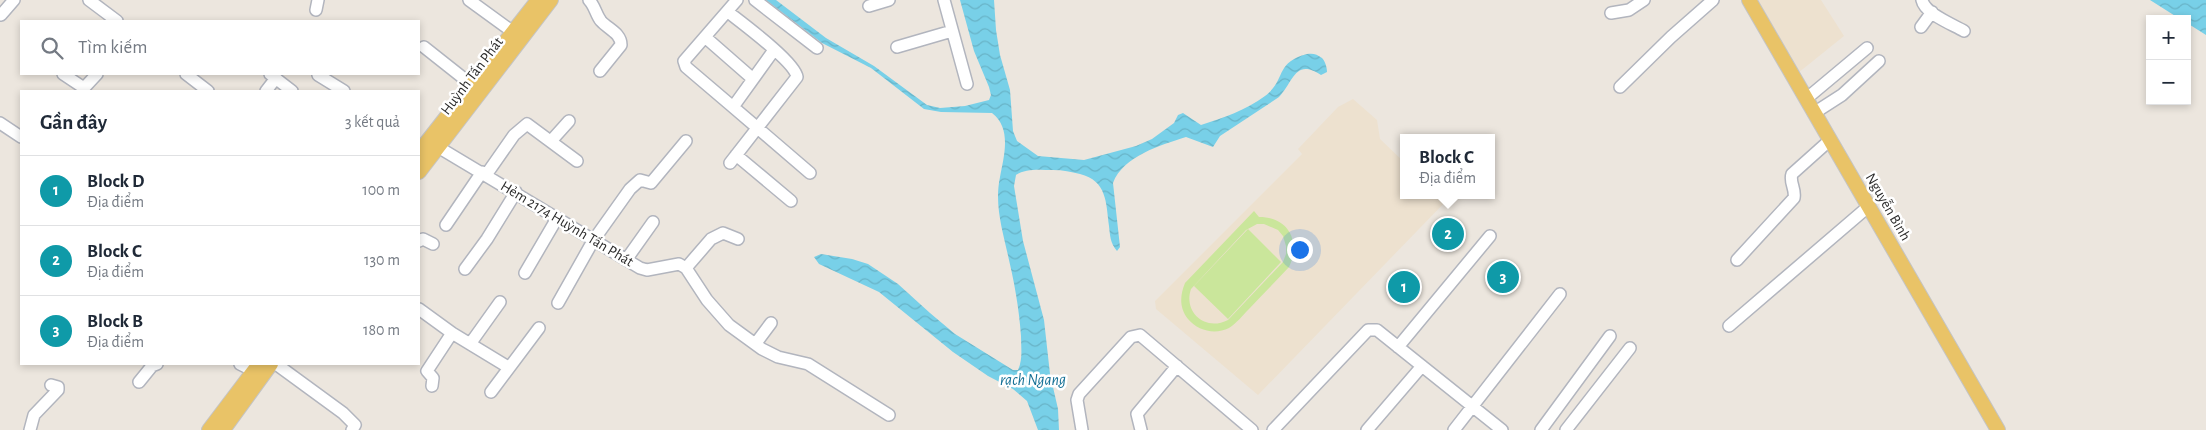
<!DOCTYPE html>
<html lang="vi">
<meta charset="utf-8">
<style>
body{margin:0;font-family:"Alegreya Sans",sans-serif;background:#f2f2f3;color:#1f2937}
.controls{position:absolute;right:15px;top:15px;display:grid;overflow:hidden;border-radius:0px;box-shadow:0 2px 8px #0003}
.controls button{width:45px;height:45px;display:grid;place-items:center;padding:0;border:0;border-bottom:1px solid #e0e1e3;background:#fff;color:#1f2937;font:25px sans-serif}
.you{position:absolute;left:1299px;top:249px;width:18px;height:18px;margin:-12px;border:4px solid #fff;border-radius:50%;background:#1a73e8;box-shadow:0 0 0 8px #1a73e833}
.badge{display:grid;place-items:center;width:32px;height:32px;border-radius:50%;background:#4871f0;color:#fff;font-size:16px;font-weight:700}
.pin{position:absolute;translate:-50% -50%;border:2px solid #fff;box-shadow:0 1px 5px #0006}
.popup{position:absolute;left:1400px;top:134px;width:95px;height:65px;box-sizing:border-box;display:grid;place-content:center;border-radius:0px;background:#fff;filter:drop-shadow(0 1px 4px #0005);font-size:16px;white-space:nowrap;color:#747a83}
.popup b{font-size:19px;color:#1f2937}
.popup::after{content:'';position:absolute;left:50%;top:100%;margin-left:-10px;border:10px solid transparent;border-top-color:#fff}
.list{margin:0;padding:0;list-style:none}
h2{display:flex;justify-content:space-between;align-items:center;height:65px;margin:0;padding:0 20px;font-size:21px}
h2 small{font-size:16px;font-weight:400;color:#747a83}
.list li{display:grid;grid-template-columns:32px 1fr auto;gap:15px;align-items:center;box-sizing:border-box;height:70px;padding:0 20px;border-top:1px solid #e0e1e3}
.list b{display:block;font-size:19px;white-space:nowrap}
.list p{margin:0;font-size:16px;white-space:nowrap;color:#747a83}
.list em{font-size:16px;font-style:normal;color:#747a83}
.icon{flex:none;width:28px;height:28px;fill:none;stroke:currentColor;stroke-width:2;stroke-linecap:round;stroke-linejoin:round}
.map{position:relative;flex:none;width:2206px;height:430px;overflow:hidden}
.search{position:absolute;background:#fff;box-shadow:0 2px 8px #0003;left:20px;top:20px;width:400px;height:55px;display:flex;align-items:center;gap:12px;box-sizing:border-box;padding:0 18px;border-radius:0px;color:#747a83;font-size:19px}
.panel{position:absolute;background:#fff;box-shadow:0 2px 8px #0003;left:20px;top:90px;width:400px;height:275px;border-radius:0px}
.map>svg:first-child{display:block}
</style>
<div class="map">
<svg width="2206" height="430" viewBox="0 0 2206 430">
<defs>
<pattern id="water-waves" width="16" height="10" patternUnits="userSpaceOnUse" patternTransform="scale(1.25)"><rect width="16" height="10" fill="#78d0e8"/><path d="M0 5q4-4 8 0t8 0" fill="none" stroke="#68b3c7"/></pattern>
</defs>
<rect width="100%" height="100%" fill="#ece6de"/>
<!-- education -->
<path fill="#ede1cf" d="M1756 0H1821L1844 36 1798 73Z
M1353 99 1377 120 1380 139 1404 162V195H1450V197L1258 395 1156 309 1155 301 1302 154 1298 149 1338 107Z"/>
<!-- pitch -->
<path fill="#cae69b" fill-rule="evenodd" d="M1254 211 1259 217C1289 217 1301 242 1289 267 1276 281 1262 295 1249 309 1243 315 1237 323 1229 328 1215 335 1198 331 1188 319 1179 308 1180 295 1185 283ZM1257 224H1264L1278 230 1283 236 1286 246V254L1283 262 1228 320C1205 332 1183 312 1191 289L1246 230Z
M1248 229 1281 262 1228 319 1194 286Z"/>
<!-- water -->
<path fill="url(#water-waves)" d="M766 0H776L826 38 874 66 927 105 940 108 965 106 989 100 991 95 989 87 974 51 960 0H994L996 30 1000 55 1010 90 1013 131 1017 141 1038 156 1084 160 1136 146 1152 139 1174 123 1178 115 1183 113 1201 125C1223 118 1246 110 1265 96 1287 79 1274 63 1307 54 1313 53 1317 54 1322 58 1325 61 1327 67 1327 72L1321 75C1295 58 1294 81 1279 97L1220 136 1213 147 1186 137C1161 145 1123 156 1113 183L1120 247 1117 251C1110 243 1110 235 1109 226 1106 202 1107 181 1080 174 1071 172 1063 170 1053 170 1041 170 1026 168 1016 175L1014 186 1023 241 1044 320 1050 374 1058 409 1059 430H1038L1027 401 1013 389 988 376 953 352 879 292 819 264 814 257 821 254 852 259 868 264 898 284 930 313 955 334 1013 370H1018C1023 359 1021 348 1021 336 1019 310 1015 285 1009 260 1003 231 994 206 1000 177 1004 156 1012 128 992 113L941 112 924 109 871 68 822 43Z
M2150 0H2206V35L2187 23V19H2180Z"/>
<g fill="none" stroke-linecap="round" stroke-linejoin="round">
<defs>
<path id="minor" d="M89 0 117 21
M469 0 513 32
M589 0C595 6 596 15 601 21 608 29 621 33 621 45L600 71
M755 0 817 48
M944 0 967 84
M1922 0C1925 14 1952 24 1964 31
M869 6 889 0
M316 10 318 0
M728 12C742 23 795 62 797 77L730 163
M1611 13 1629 10 1644 0
M1 15 14 0
M1921 27 1932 12
M705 37 753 79
M424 47 472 85
M897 47 952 31
M774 50 733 107 810 173
M63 74 84 88 97 74
M186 74 208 91
M270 74 292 91
M318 75 344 91
M1620 87 1671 37 1713 0
M266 91 276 78
M1806 99 1867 48
M733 107 686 67 684 61 737 0
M1814 113 1842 95 1879 61
M0 123 21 137
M551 141 569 121
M438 147 640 268 647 270 679 264 686 268 707 300 729 325 762 349 778 357 808 364 889 415
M736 155 791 201
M486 175 514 135 527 124 577 161
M446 225 482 172
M419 241 423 239 433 244
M626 260 653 222
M1737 260 1794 198C1796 189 1789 182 1792 174L1830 140
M686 268 711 239 723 233 738 239
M465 269 487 239 516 192
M525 273 556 220
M558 303 593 241 630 189 640 180 651 183 686 141
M419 309 452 333 508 367
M1729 326 1869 206
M756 343 771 323
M470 344 500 302
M1398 347 1490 236
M240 364 254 371
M276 364 343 413 355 425 352 430
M139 382 152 366 157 364
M432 386 433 378 427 371 452 333
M491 392 539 328
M30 430 34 415 58 390V387L51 385
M1082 430 1077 400 1079 394 1131 337 1140 335 1252 430
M1141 430 1137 414 1177 366
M1273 430 1368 330H1377L1502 430
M1367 430 1422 366
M1454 430 1560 294
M1541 430 1610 336
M1566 430 1630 348"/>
<path id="major" d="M1749 0 1998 430
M419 152 538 0
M419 172 551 0
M209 430 259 364
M223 430 271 364"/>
</defs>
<!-- minor casing -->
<use href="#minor" stroke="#b2b5be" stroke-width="14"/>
<!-- major casing -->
<use href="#major" stroke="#c4c4c4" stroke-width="16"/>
<!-- minor -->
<use href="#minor" stroke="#fff" stroke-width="11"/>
<!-- major -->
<use href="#major" stroke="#e9c367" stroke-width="14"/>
</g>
<g text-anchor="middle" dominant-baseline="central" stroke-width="5" stroke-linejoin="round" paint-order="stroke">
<!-- street labels -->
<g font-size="15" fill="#2b2b2b" stroke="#fff">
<text transform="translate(472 76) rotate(-53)">Huỳnh Tấn Phát</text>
<text transform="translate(1888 207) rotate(60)">Nguyễn Bình</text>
<text transform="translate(567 224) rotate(31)">Hẻm 2174 Huỳnh Tấn Phát</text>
</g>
<!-- water labels -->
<g font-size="16" font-style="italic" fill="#157095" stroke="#fff">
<text x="1033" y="380">rạch Ngang</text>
</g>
</g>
</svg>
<div class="controls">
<button>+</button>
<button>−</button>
</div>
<div class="you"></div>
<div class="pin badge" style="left:1404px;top:287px;background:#0f9aa8">1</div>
<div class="pin badge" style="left:1448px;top:234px;background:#0f9aa8">2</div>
<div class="popup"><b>Block C</b>Địa điểm</div>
<div class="pin badge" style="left:1503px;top:277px;background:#0f9aa8">3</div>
<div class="search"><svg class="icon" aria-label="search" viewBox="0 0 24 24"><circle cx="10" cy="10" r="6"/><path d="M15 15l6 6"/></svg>Tìm kiếm</div>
<section class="panel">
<h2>Gần đây<small>3 kết quả</small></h2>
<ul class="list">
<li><span class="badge" style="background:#0f9aa8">1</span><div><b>Block D</b><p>Địa điểm</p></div><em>100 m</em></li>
<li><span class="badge" style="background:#0f9aa8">2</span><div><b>Block C</b><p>Địa điểm</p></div><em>130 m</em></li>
<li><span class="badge" style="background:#0f9aa8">3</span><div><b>Block B</b><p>Địa điểm</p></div><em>180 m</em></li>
</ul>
</section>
</div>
